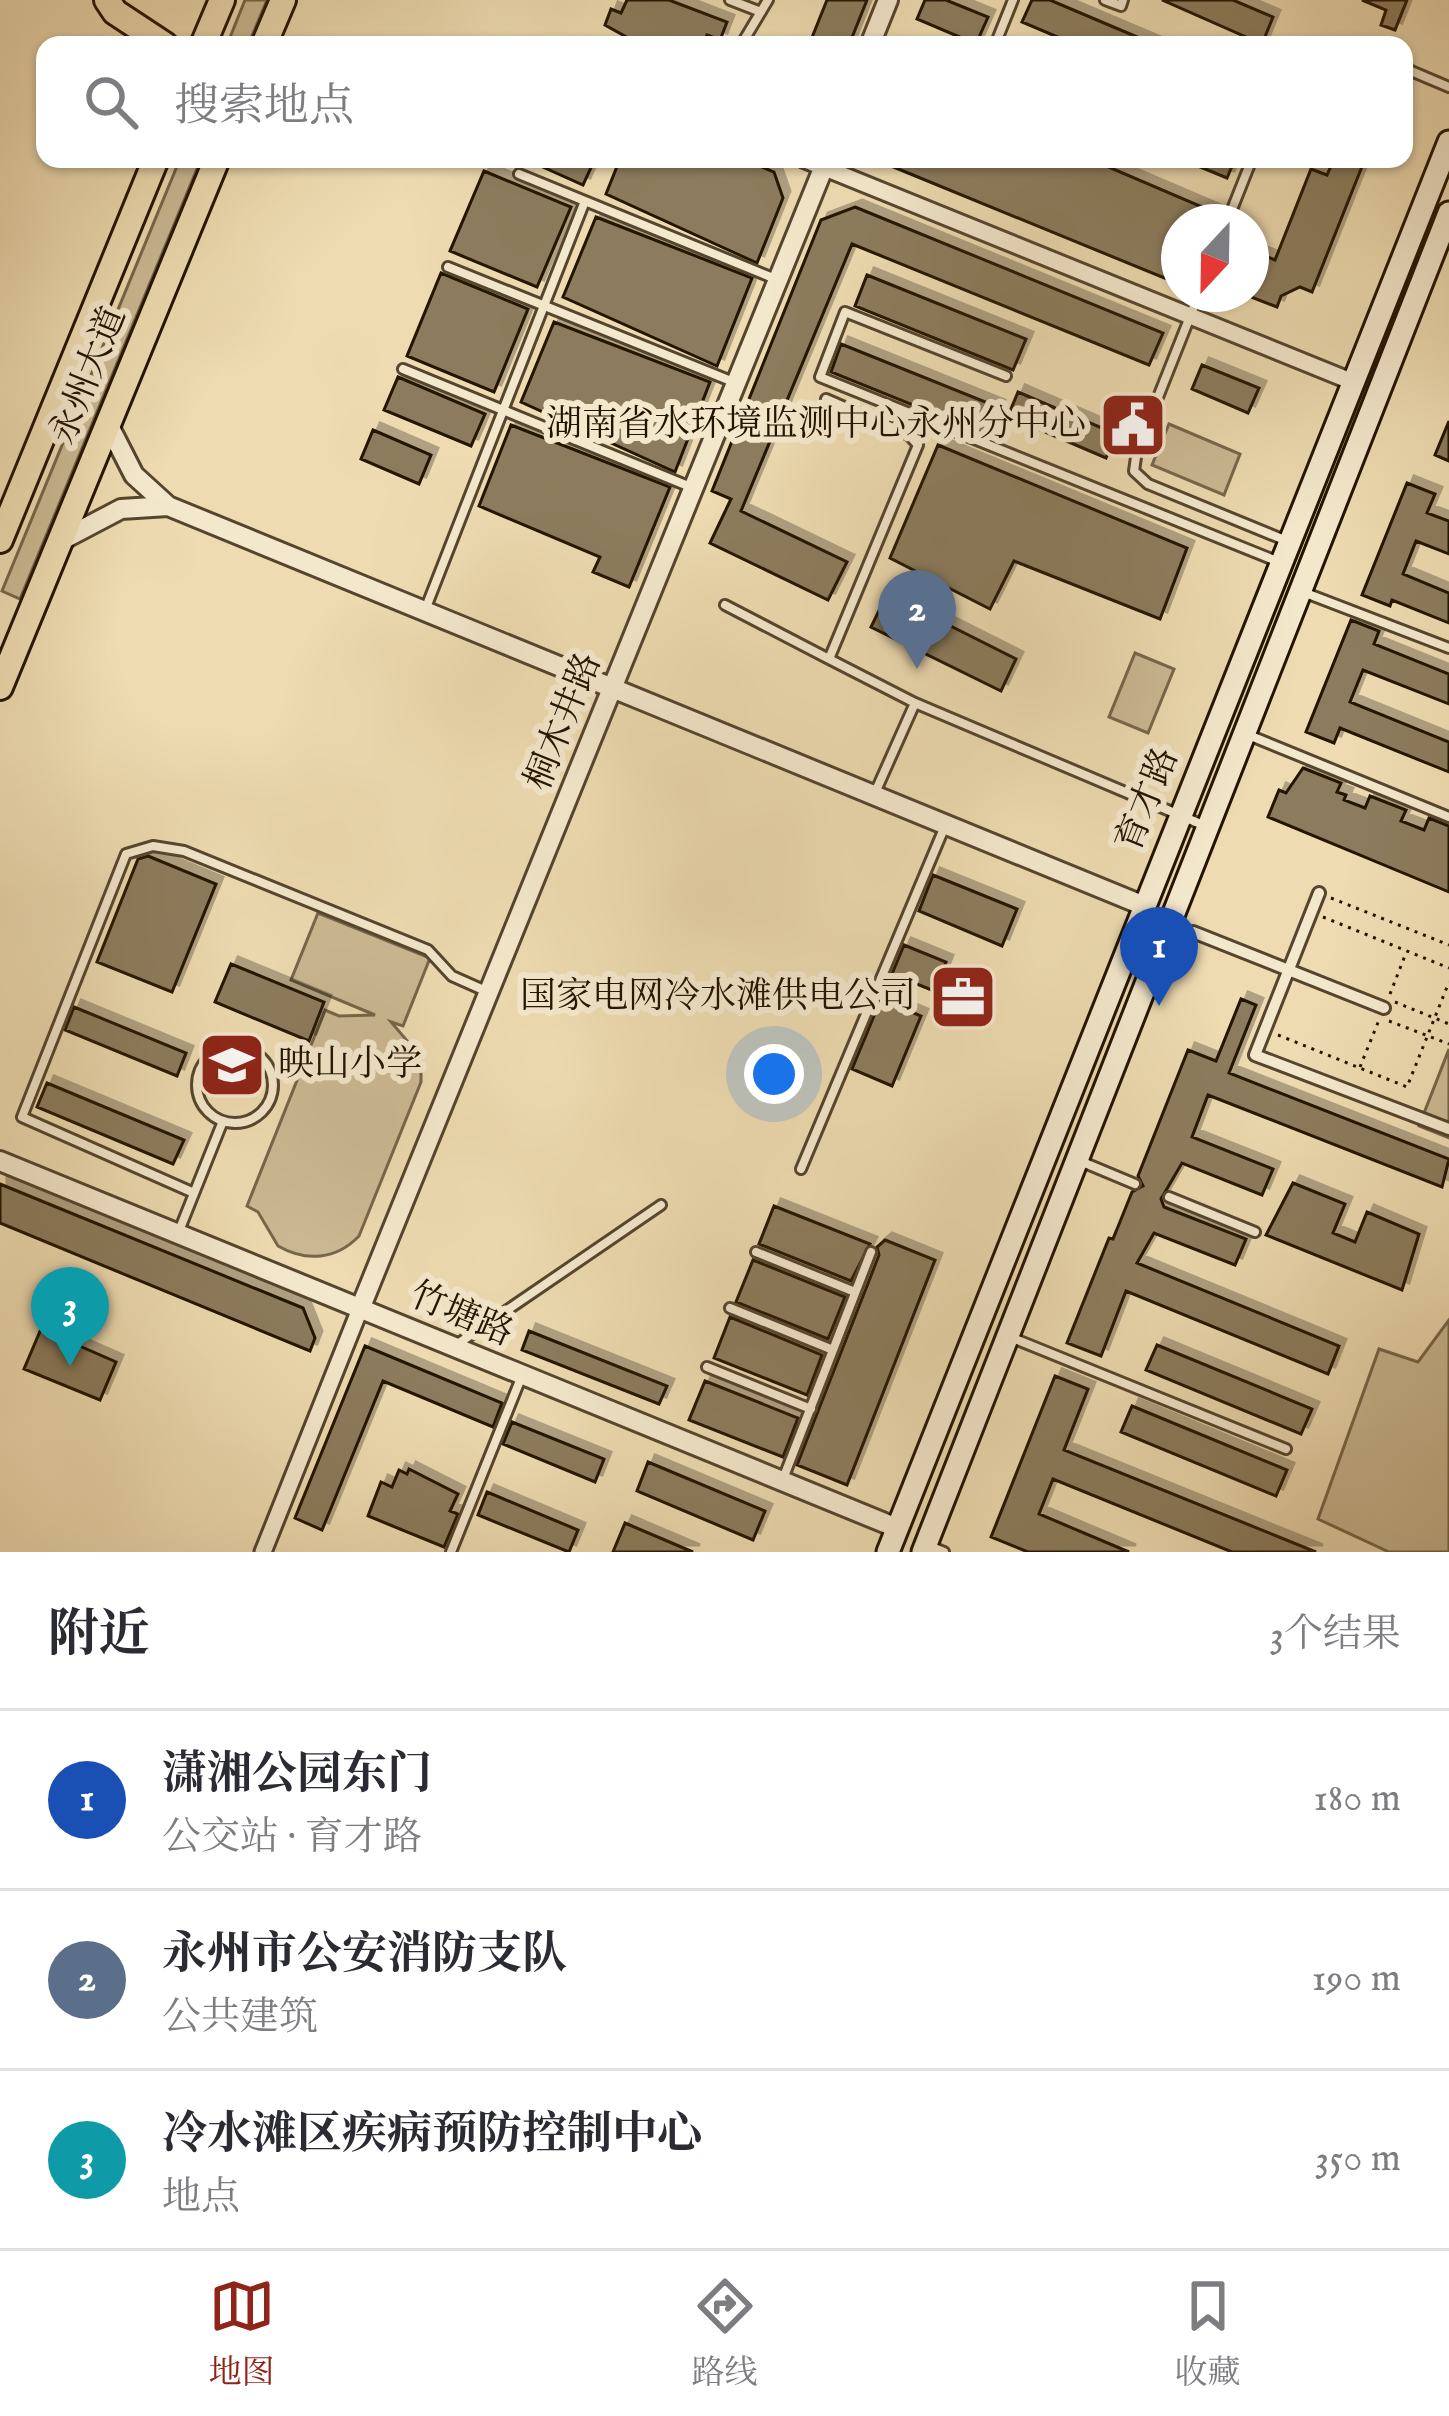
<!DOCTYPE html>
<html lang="zh">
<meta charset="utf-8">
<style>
body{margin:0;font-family:"IM FELL English","Noto Serif SC",serif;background:#f2f2f3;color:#2b2b33}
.compass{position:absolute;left:1161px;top:204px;width:108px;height:108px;border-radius:50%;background:#fff;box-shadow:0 3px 9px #0004;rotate:202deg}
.you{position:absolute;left:774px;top:1074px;width:42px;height:42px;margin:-30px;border:9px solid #fff;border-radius:50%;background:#1a73e8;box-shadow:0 0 0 18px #1a73e833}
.badge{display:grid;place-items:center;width:78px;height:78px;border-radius:50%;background:#8f2418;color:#fff;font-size:39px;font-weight:700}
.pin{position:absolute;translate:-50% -99px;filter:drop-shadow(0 3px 6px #0008)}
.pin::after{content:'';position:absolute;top:63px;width:42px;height:36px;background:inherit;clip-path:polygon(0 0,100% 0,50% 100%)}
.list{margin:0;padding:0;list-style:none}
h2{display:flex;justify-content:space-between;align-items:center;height:156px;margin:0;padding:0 48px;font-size:51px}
h2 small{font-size:39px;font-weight:400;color:#7c7c81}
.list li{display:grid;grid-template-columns:78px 1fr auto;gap:36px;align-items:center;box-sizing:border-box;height:180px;padding:0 48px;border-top:3px solid #e1e1e2}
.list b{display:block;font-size:45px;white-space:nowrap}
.list p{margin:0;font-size:39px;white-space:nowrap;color:#7c7c81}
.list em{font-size:39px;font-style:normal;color:#7c7c81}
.icon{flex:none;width:66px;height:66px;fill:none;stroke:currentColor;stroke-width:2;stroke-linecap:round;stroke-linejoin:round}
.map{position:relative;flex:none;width:1449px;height:1552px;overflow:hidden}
.search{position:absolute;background:#fff;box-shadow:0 3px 9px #0004;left:36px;right:36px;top:36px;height:132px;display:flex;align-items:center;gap:30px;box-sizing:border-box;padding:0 42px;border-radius:24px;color:#7c7c81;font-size:45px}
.sheet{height:696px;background:#fff}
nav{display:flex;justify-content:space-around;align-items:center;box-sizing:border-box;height:168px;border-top:3px solid #e1e1e2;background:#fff;font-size:33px;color:#7c7c81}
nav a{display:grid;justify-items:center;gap:6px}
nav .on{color:#8f2418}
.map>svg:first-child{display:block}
</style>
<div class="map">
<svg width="1449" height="1552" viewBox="0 0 1449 1552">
<defs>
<filter id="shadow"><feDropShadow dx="7" dy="-7" stdDeviation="0" flood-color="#0004"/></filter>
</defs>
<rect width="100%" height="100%" fill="#eedbb1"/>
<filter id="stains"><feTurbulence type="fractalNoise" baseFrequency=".00167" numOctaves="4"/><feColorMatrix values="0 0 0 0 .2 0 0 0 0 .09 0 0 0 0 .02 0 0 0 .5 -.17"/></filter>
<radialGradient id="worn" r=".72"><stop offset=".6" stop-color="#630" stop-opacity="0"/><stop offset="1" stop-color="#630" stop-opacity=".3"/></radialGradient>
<!-- green -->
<path fill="#cbb993" stroke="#76664a" stroke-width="3" d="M245 0H267L248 45H227Z
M180 159H201L20 599 2 591Z
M1169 424 1240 454 1224 495 1152 465Z
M1135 653 1174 669 1148 733 1109 717Z
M318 913 430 958 403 1026 391 1022 421 1057V1082L359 1236C336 1260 306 1262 278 1246L258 1212 247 1206 325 1010 339 1016 375 1015 291 980Z
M1449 1049V1138L1419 1126Z
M1449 1320V1552H1389L1318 1519 1379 1349 1418 1362Z"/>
<!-- building -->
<path fill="#8c7b5d" stroke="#221302" stroke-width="3" filter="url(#shadow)" d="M627 0H669L727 22 720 40 707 35 703 45H641L605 25 611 9 621 13Z
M827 0H867L849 45H809Z
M925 0H946L988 17 976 44 917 19Z
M1032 0H1050L1156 45H1076L1022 22Z
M1162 0H1233L1273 17 1262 44Z
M1362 0H1407L1395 30 1381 25 1386 10Z
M525 159H595L583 185Z
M620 159H757L755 164 774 172 783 198 757 263 606 194Z
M874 159H1090L1214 212 1210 222H1179V284Z
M1181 159H1235L1227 178Z
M1334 159H1365L1312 292 1300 287 1281 296 1277 307 1251 297V250L1275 260 1311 169 1327 175Z
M484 171 571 207 537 287 450 251Z
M855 207 1163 333 1149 365 852 244 741 511 847 562 828 600 710 543 731 499 712 491 821 220Z
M596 217 752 278 717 366 563 297Z
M441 273 528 309 494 392 407 356Z
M867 275 1026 339 1013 370 855 306Z
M554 322 710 382 675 472 521 402Z
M841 344 998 407 987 435 831 372Z
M1202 365 1259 388 1248 413 1192 389Z
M398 377 485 414 471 446 384 410Z
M1018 392 1116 434 1106 458 1008 416Z
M1449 421V461L1435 455Z
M511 425 670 487 629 587 593 572 600 557 479 506Z
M373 430 431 455 419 484 361 459Z
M938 445 1187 548 1160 619 1014 561 990 609 890 558Z
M1407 483 1435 494 1427 513 1449 521V554L1416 541 1403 574 1449 593V623L1392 600 1390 606 1362 595Z
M887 594 1016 659 1001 691 871 627Z
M1351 620 1379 631 1374 644 1449 674V704L1363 670 1350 702 1449 742V772L1340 728 1334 743 1306 732Z
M1303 768 1341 783 1337 792 1346 795 1344 800 1365 808 1370 796 1406 810 1401 821 1424 830 1429 818 1449 826V892L1268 817 1279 790 1286 793Z
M148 856 216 884 172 992 97 962 138 859Z
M933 875 1017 909 1002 946 919 911Z
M904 945 946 962 934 991 892 974Z
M231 964 324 1002 309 1041 215 1002Z
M881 999 921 1016 892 1086 852 1069Z
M1241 999 1256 1005 1229 1073 1449 1159 1442 1187 1208 1095 1192 1137 1273 1169 1262 1195 1182 1163 1161 1199 1164 1207 1246 1239 1235 1265 1154 1233 1137 1263 1339 1346 1328 1374 1126 1291 1101 1356 1067 1343 1109 1238 1113 1239 1132 1192 1143 1186 1138 1176 1188 1050 1216 1061Z
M74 1007 186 1053 177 1076 65 1030Z
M47 1083 184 1140 173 1164 37 1107Z
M1293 1183 1345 1204 1333 1233 1355 1242 1367 1212 1419 1234 1402 1290 1266 1235Z
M0 1184 303 1308 315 1338 310 1351 0 1223Z
M774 1206 870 1244 851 1281 759 1244Z
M885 1240 935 1260 847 1485 797 1465 879 1255 877 1247Z
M753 1260 845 1297 828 1339 736 1302Z
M730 1317 822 1355 807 1395 714 1358Z
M41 1329 116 1362 100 1400 24 1369Z
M529 1331 667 1386 659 1404 522 1350Z
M1157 1345 1312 1409 1301 1434 1146 1370Z
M365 1346 502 1403 493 1427 383 1381 322 1530 295 1518Z
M1055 1376 1088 1389 1064 1450 1316 1552H1232L1053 1479 1039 1514 1129 1552H1028L991 1537Z
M705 1381 798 1418 783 1457 689 1420Z
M1132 1406 1287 1470 1276 1496 1121 1432Z
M512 1422 604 1459 595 1482 503 1444Z
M648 1462 765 1511 753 1540 637 1491Z
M409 1469 458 1494 450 1511 458 1514 444 1547 368 1516 381 1482 392 1487 399 1470 407 1474Z
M487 1492 578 1530 569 1552 478 1515Z
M625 1523 693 1552H613Z"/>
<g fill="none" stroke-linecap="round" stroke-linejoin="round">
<defs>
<path id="service" d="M730 0 761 12
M1105 0 1121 6 1123 0
M1341 43 1346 45
M741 45 768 0
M995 45 1013 0
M1404 68 1449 87
M519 174 778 280
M1227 222 1252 159
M448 267 736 383
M1199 294 1137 450 1134 471 1148 484 1287 541
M403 369 693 488
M1006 376 845 312 820 377 1279 562
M826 399 909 435 918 445 829 659 915 703 1203 825
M1303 592 1449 648
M725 605 829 659
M425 610 585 201
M1246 734 1449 817
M874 795 915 703
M197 1085a38 38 0 1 1 76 0a38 38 0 1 1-76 0Z
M1080 1161 1135 1184
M801 1169 945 826
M194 1193 22 1117 126 854 153 846 184 851 428 950 452 976 488 992
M1169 1197 1255 1232
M179 1231 223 1121
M756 1252 855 1292
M730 1308 833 1350
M1010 1337 1286 1449
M459 1343 661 1205
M707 1367 811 1409
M783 1479 871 1252
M927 1545 944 1552
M451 1552 521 1378"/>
<path id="pedestrian" d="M1319 893 1255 1055 1449 1129
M1193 932 1384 1008"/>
<path id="minor" d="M803 159 1353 382
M263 1552 360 1309"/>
<path id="tertiary" d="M870 45 888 0
M108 424 134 475 168 506 1142 905
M62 540 121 509 168 506
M0 1161 897 1528
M360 1309 827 159"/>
<path id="secondary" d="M888 1552 1449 142
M923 1552 1449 213"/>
<path id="primary" d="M107 0 115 12 165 45
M203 45 222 0
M264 45 283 0
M0 540 156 159
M0 687 217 159"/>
</defs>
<!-- service casing -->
<use href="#service" stroke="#55452e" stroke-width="14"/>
<!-- pedestrian casing -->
<use href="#pedestrian" stroke="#55452e" stroke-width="16"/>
<!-- minor casing -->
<use href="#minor" stroke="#55452e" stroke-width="21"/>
<!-- tertiary casing -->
<use href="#tertiary" stroke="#55452e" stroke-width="24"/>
<!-- secondary casing -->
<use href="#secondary" stroke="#221302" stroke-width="27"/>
<!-- primary casing -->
<use href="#primary" stroke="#221302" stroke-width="30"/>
<!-- path -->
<path stroke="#221302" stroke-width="3" stroke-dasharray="3 6" stroke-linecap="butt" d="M1331 898 1449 945
M1323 917 1449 968
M1390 994 1406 953
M1395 1002 1449 1024
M1389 1021 1449 1044
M1278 1035 1407 1087 1449 982
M1360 1067 1379 1020"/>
<!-- service -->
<use href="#service" stroke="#f4e8cc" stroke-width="8"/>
<!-- pedestrian -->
<use href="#pedestrian" stroke="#f4e8cc" stroke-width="10"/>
<!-- minor -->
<use href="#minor" stroke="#f4e8cc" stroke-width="15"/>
<!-- tertiary -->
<use href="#tertiary" stroke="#f4e8cc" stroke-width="18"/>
<!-- secondary -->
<use href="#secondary" stroke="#f4e8cc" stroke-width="21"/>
<!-- primary -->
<use href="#primary" stroke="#eedbb1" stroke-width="24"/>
</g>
<!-- icons -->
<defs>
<symbol id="civic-square" viewBox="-11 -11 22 22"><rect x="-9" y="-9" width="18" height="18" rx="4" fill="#8f2418" stroke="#f4e8cc"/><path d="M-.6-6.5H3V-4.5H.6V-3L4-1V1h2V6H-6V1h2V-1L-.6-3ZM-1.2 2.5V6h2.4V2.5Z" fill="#fff"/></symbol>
<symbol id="office-square" viewBox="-11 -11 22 22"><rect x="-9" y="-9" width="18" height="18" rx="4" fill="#8f2418" stroke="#f4e8cc"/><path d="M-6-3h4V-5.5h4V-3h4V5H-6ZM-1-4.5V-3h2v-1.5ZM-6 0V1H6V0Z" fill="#fff"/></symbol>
<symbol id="school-square" viewBox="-11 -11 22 22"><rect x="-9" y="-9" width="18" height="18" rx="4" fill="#8f2418" stroke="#f4e8cc"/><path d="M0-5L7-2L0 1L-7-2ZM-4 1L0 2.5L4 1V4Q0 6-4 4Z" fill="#fff"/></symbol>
</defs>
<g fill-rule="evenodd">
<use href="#civic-square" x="1095" y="387" width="76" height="76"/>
<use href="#office-square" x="925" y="959" width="76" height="76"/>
<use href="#school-square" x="194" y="1027" width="76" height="76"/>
</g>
<g text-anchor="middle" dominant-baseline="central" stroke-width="12" stroke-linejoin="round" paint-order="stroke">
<!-- street labels -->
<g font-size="36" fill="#221302" stroke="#f4e8cc">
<text transform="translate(89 376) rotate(-68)">永州大道</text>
<text transform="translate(564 722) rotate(-68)">桐木井路</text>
<text transform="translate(1148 800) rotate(-68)">育才路</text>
<text transform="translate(461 1315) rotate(23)">竹塘路</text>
</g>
<!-- poi labels -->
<g font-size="36" fill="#221302" stroke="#f4e8cc" text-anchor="end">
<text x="1086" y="425">湖南省水环境监测中心永州分中心</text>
<text x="916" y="997">国家电网冷水滩供电公司</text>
<text x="278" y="1065" text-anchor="start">映山小学</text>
</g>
</g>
<rect width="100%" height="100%" filter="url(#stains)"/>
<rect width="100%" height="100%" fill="url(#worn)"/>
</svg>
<svg class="compass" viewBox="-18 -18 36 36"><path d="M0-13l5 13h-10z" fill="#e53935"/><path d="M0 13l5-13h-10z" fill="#7c7c81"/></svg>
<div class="you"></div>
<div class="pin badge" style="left:1159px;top:1006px;background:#1a4fb4">1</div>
<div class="pin badge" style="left:917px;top:669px;background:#5c6f8a">2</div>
<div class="pin badge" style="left:70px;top:1366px;background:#0f9aa8">3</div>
<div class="search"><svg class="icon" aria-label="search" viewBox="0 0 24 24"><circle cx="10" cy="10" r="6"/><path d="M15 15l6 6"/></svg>搜索地点</div>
</div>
<section class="sheet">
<h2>附近<small>3个结果</small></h2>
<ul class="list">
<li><span class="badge" style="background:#1a4fb4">1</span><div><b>潇湘公园东门</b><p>公交站 · 育才路</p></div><em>180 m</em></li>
<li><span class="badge" style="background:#5c6f8a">2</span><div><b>永州市公安消防支队</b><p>公共建筑</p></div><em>190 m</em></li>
<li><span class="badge" style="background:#0f9aa8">3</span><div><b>冷水滩区疾病预防控制中心</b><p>地点</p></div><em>350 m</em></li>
</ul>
</section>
<nav>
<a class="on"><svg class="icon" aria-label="map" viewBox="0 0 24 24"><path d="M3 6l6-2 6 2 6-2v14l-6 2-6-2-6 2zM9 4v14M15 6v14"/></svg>地图</a>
<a><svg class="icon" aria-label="directions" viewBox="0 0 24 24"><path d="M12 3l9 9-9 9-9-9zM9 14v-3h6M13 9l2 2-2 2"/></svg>路线</a>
<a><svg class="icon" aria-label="saved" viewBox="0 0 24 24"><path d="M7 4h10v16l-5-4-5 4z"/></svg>收藏</a>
</nav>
